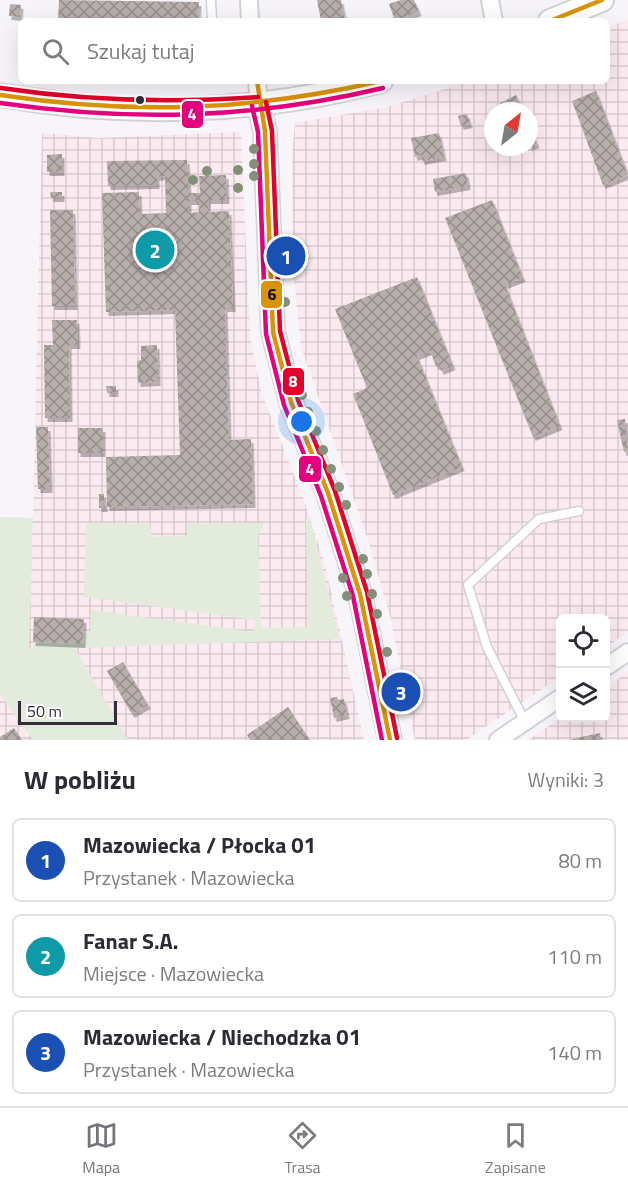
<!DOCTYPE html>
<html lang="pl">
<meta charset="utf-8">
<style>
body{margin:0;font-family:"Titillium Web",sans-serif;background:#f2f2f3;color:#2b2b33}
.controls{position:absolute;right:18px;bottom:18px;display:grid;overflow:hidden;border-radius:9px;box-shadow:0 6px 24px #0002}
.controls button{width:54px;height:54px;display:grid;place-items:center;padding:0;border:0;border-bottom:2px solid #e1e1e2;background:#fff;color:#2b2b33;font:30px sans-serif}
.compass{position:absolute;left:484px;top:102px;width:54px;height:54px;border-radius:50%;background:#fff;box-shadow:0 6px 24px #0002;rotate:31deg}
.scale{position:absolute;left:18px;bottom:15px;width:99px;box-sizing:border-box;padding-left:6px;border:3px solid #312d39;border-top:0;font-size:16px;line-height:21px;white-space:nowrap;color:#312d39;-webkit-text-stroke:4px #fff;paint-order:stroke}
.you{position:absolute;left:302px;top:422px;width:21px;height:21px;margin:-15px;border:4px solid #fff;border-radius:50%;background:#1a73e8;box-shadow:0 0 0 9px #1a73e833}
.badge{display:grid;place-items:center;width:39px;height:39px;border-radius:50%;background:#76737c;color:#fff;font-size:20px;font-weight:700}
.pin{position:absolute;translate:-50% -50%;border:3px solid #fff;box-shadow:0 2px 6px #0006}
.list{margin:0;padding:0;list-style:none}
h2{display:flex;justify-content:space-between;align-items:center;height:78px;margin:0;padding:0 24px;font-size:26px}
h2 small{font-size:20px;font-weight:400;color:#7c7c81}
.list li{display:grid;grid-template-columns:39px 1fr auto;gap:18px;align-items:center;box-sizing:border-box;height:84px;margin:0 12px 12px;padding:0 12px;border:2px solid #e1e1e2;border-radius:9px}
.list b{display:block;font-size:22px;white-space:nowrap}
.list p{margin:0;font-size:20px;white-space:nowrap;color:#7c7c81}
.list em{font-size:20px;font-style:normal;color:#7c7c81}
.icon{flex:none;width:33px;height:33px;fill:none;stroke:currentColor;stroke-width:2;stroke-linecap:round;stroke-linejoin:round}
.map{position:relative;flex:none;width:628px;height:740px;overflow:hidden}
.search{position:absolute;background:#fff;box-shadow:0 6px 24px #0002;left:18px;right:18px;top:18px;height:66px;display:flex;align-items:center;gap:15px;box-sizing:border-box;padding:0 21px;border-radius:9px;color:#7c7c81;font-size:22px}
.sheet{height:366px;background:#fff}
nav{display:flex;justify-content:space-around;align-items:center;box-sizing:border-box;height:84px;border-top:2px solid #e1e1e2;background:#fff;font-size:16px;color:#7c7c81}
nav a{display:grid;justify-items:center;gap:3px}
nav .on{color:#76737c}
.map>svg:first-child{display:block}
</style>
<div class="map">
<svg width="628" height="740" viewBox="0 0 628 740">
<defs>
<pattern id="industrial-grid" width="8" height="8" patternUnits="userSpaceOnUse" patternTransform="scale(1.5)"><rect width="8" height="8" fill="#fbebf0"/><path d="M0 4h8M4 0v8" fill="none" stroke="#d8cacf"/></pattern>
<pattern id="building-cross-hatch" width="8" height="8" patternUnits="userSpaceOnUse" patternTransform="scale(1.5)"><rect width="8" height="8" fill="#b8aeab"/><path d="M0 0l8 8M0 8l8-8" fill="none" stroke="#968e8c"/></pattern>
<filter id="shadow"><feDropShadow dx="2.5" dy="4" stdDeviation="0" flood-color="#0004"/></filter>
</defs>
<rect width="100%" height="100%" fill="#f7f5f9"/>
<!-- industrial -->
<path fill="url(#industrial-grid)" fill-rule="evenodd" d="M628 19V632L606 647V618H560V677L466 740H415L391 620 368 540 301 347 293 267 292 156 295 123 387 107 471 81H607V28ZM493 111H529V147H493Z
M241 132 250 337 262 394 305 503 325 564 364 740H0V517L33 518 42 133 98 138Z
M628 672V740H528L561 718H606V687Z"/>
<!-- green -->
<path fill="#e2ebdc" d="M0 517 33 518 29 649H33V642L90 632 91 610 254 632 255 620 84 597 86 523 150 524 151 537 187 536V524L264 523 258 535 261 628 308 627 306 519H310L340 639 75 648 128 740H33L0 694Z"/>
<!-- building -->
<path fill="url(#building-cross-hatch)" fill-rule="evenodd" filter="url(#shadow)" d="M59 0 199 2 198 21 58 20Z
M317 0H341L345 20 321 21Z
M401 0H414L419 12 395 21 389 4Z
M10 4 21 5 20 17 9 16Z
M596 91 628 175 603 185 572 101Z
M516 95 523 111H503L500 103Z
M467 114 470 124 461 126 458 116Z
M529 124 537 144 529 147Z
M439 133 444 157 422 161 421 155 415 157 411 138Z
M62 154V172H47V155Z
M187 160 189 193H200L199 176 226 175 227 200H208V212L229 211 233 308H225L229 440 251 439 253 504 107 507 106 457 180 455 175 310 106 312 102 193 139 192 140 214 166 213 165 176 157 177V185L108 186 107 161ZM189 201H199V212L189 213Z
M466 173 468 186 435 192 433 179Z
M50 192H62V198H51Z
M492 200 523 278 505 285 560 426 533 437 445 218Z
M50 210H73L75 306H52Z
M417 277 453 366 441 371 439 365 436 366 430 351 417 356 462 467 393 495 353 394 367 388 335 309Z
M52 320H77L78 345H69L70 418H45L44 345H53Z
M157 345 158 382 138 383 137 361 141 360V346Z
M106 386H116V393H107Z
M625 419 628 451 624 452 617 420Z
M36 427H48L50 489H38Z
M78 428H103V453H78Z
M99 494H104L105 508H99Z
M34 617 84 619 83 644 33 642Z
M123 662 148 705 132 714 107 671Z
M337 697 338 700 344 699 347 715 334 718 330 698Z
M288 707 310 740H250L247 735Z
M14 728 22 740H0V737Z
M600 733 601 740H572V739Z"/>
<g fill="none" stroke-linecap="round" stroke-linejoin="round">
<defs>
<path id="lane" d="M211 0 212 21
M525 722 487 647 468 585 539 519 579 511"/>
<path id="street" d="M249 0 250 21
M490 0 494 21
M257 81 259 104
M606 667 628 652
M498 740 560 698"/>
<path id="secondary" d="M550 21 602 0
M0 95C126 117 257 114 381 81
M259 104 265 131 273 332 291 402 328 493 360 594 390 740"/>
</defs>
<!-- lane casing -->
<use href="#lane" stroke="#d3d0d7" stroke-width="11"/>
<!-- street casing -->
<use href="#street" stroke="#d3d0d7" stroke-width="20"/>
<!-- secondary casing -->
<use href="#secondary" stroke="#d3d0d7" stroke-width="26"/>
<!-- lane -->
<use href="#lane" stroke="#fefefe" stroke-width="8"/>
<!-- street -->
<use href="#street" stroke="#fefefe" stroke-width="16"/>
<!-- secondary -->
<use href="#secondary" stroke="#fefefe" stroke-width="22"/>
<defs>
<path id="bus-1" d="M550 21 602 0
M257 81 265 131 273 332 291 402 328 493 360 594 390 740
M0 95C132 115 251 111 381 81"/>
<path id="bus-2" d="M0 103C132 122 252 119 383 88
M252 106 258 132 266 334 284 405 321 496 353 596 382 740"/>
<path id="bus-3" d="M1 88C87 101 172 103 258 97
M266 102 272 131 280 331 298 400 335 491 367 592 397 738"/>
</defs>
<!-- bus-1 casing -->
<use href="#bus-1" stroke="#fff" stroke-width="9"/>
<!-- bus-2 casing -->
<use href="#bus-2" stroke="#fff" stroke-width="9"/>
<!-- bus-3 casing -->
<use href="#bus-3" stroke="#fff" stroke-width="9"/>
<!-- bus-1 -->
<use href="#bus-1" stroke="#d99409" stroke-width="4.5"/>
<!-- bus-2 -->
<use href="#bus-2" stroke="#e5007d" stroke-width="4.5"/>
<!-- bus-3 -->
<use href="#bus-3" stroke="#e4002b" stroke-width="4.5"/>
</g>
<!-- trees -->
<g fill="#839077">
<circle cx="254" cy="149" r="5"/>
<circle cx="254" cy="164" r="5"/>
<circle cx="238" cy="170" r="5"/>
<circle cx="207" cy="171" r="5"/>
<circle cx="254" cy="176" r="5"/>
<circle cx="193" cy="180" r="5"/>
<circle cx="238" cy="188" r="5"/>
<circle cx="285" cy="302" r="5"/>
<circle cx="296" cy="376" r="5"/>
<circle cx="302" cy="395" r="5"/>
<circle cx="308" cy="412" r="5"/>
<circle cx="316" cy="431" r="5"/>
<circle cx="323" cy="450" r="5"/>
<circle cx="331" cy="469" r="5"/>
<circle cx="339" cy="487" r="5"/>
<circle cx="346" cy="505" r="5"/>
<circle cx="363" cy="559" r="5"/>
<circle cx="367" cy="574" r="5"/>
<circle cx="343" cy="578" r="5"/>
<circle cx="372" cy="594" r="5"/>
<circle cx="347" cy="596" r="5"/>
<circle cx="377" cy="614" r="5"/>
<circle cx="387" cy="652" r="5"/>
</g>
<!-- markers -->
<circle fill="#312d39" stroke="#fff" stroke-width="2" cx="140" cy="100" r="5"/>
<g stroke="#fff" stroke-width="2">
<rect x="181" y="100" width="23" height="29" rx="6" fill="#e5007d"/>
<rect x="260" y="280" width="23" height="29" rx="6" fill="#d99409"/>
<rect x="282" y="367" width="23" height="29" rx="6" fill="#e4002b"/>
<rect x="298" y="455" width="24" height="28" rx="6" fill="#e5007d"/>
</g>
<g font-size="16" text-anchor="middle" font-weight="bold" fill="#fff">
<text x="192" y="120">4</text>
<text x="293" y="387">8</text>
<text x="310" y="475">4</text>
</g>
<g font-size="16" text-anchor="middle" font-weight="bold" fill="#111">
<text x="272" y="300">6</text>
</g>
</svg>
<div class="controls">
<button><svg class="icon" aria-label="locate" viewBox="0 0 24 24"><circle cx="12" cy="12" r="6"/><path d="M12 2v4M12 18v4M2 12h4M18 12h4"/></svg></button>
<button><svg class="icon" aria-label="layers" viewBox="0 0 24 24"><path d="M12 4l9 5-9 5-9-5zM3 14l9 5 9-5"/></svg></button>
</div>
<svg class="compass" viewBox="-18 -18 36 36"><path d="M0-13l5 13h-10z" fill="#e53935"/><path d="M0 13l5-13h-10z" fill="#7c7c81"/></svg>
<div class="scale">50 m</div>
<div class="you"></div>
<div class="pin badge" style="left:286px;top:256px;background:#1a4fb4">1</div>
<div class="pin badge" style="left:155px;top:250px;background:#0f9aa8">2</div>
<div class="pin badge" style="left:401px;top:692px;background:#1a4fb4">3</div>
<div class="search"><svg class="icon" aria-label="search" viewBox="0 0 24 24"><circle cx="10" cy="10" r="6"/><path d="M15 15l6 6"/></svg>Szukaj tutaj</div>
</div>
<section class="sheet">
<h2>W pobliżu<small>Wyniki: 3</small></h2>
<ul class="list">
<li><span class="badge" style="background:#1a4fb4">1</span><div><b>Mazowiecka / Płocka 01</b><p>Przystanek · Mazowiecka</p></div><em>80 m</em></li>
<li><span class="badge" style="background:#0f9aa8">2</span><div><b>Fanar S.A.</b><p>Miejsce · Mazowiecka</p></div><em>110 m</em></li>
<li><span class="badge" style="background:#1a4fb4">3</span><div><b>Mazowiecka / Niechodzka 01</b><p>Przystanek · Mazowiecka</p></div><em>140 m</em></li>
</ul>
</section>
<nav>
<a class="on"><svg class="icon" aria-label="map" viewBox="0 0 24 24"><path d="M3 6l6-2 6 2 6-2v14l-6 2-6-2-6 2zM9 4v14M15 6v14"/></svg>Mapa</a>
<a><svg class="icon" aria-label="directions" viewBox="0 0 24 24"><path d="M12 3l9 9-9 9-9-9zM9 14v-3h6M13 9l2 2-2 2"/></svg>Trasa</a>
<a><svg class="icon" aria-label="saved" viewBox="0 0 24 24"><path d="M7 4h10v16l-5-4-5 4z"/></svg>Zapisane</a>
</nav>
